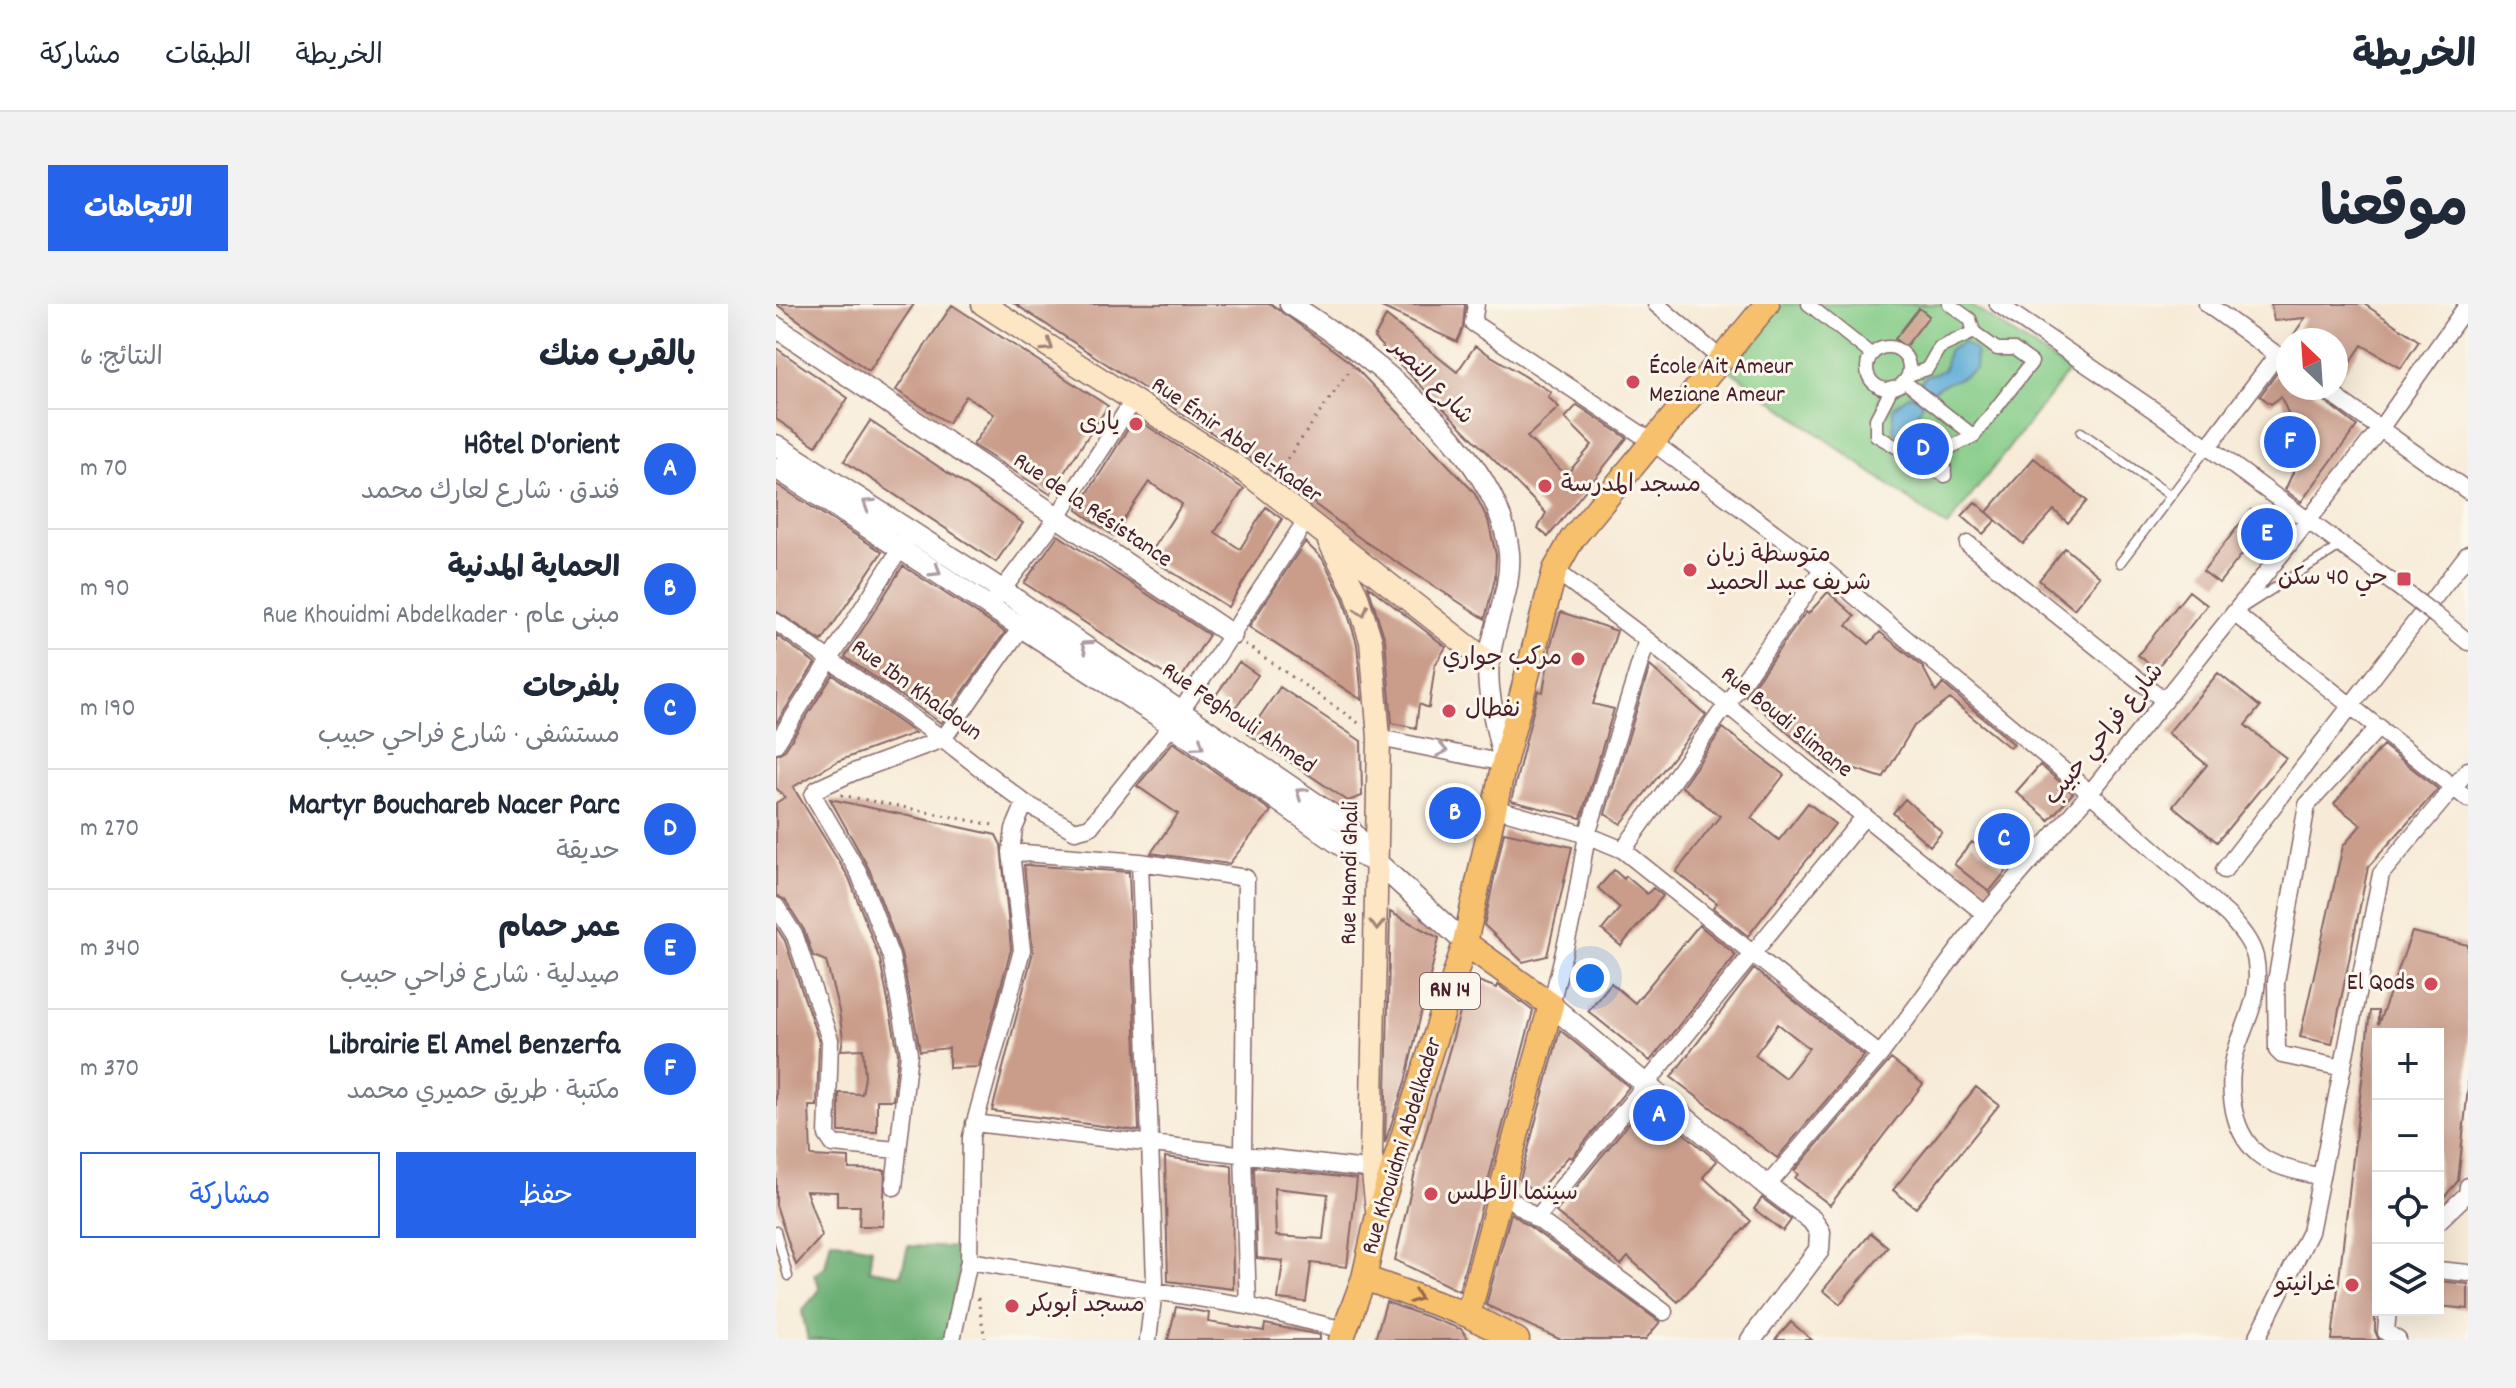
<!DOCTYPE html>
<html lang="ar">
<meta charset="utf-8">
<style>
body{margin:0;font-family:Dekko,"Playpen Sans Arabic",sans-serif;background:#f2f2f3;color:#1f2937;direction:rtl}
.controls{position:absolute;right:24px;bottom:24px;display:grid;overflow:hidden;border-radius:0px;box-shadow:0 8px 32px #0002}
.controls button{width:72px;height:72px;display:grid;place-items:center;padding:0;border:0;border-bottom:2px solid #e0e1e3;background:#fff;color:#1f2937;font:40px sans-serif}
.compass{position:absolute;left:1500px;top:24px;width:72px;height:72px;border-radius:50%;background:#fff;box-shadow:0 8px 32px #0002;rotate:335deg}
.you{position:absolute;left:814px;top:674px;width:28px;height:28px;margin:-20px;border:6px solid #fff;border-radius:50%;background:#1a73e8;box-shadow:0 0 0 12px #1a73e833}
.badge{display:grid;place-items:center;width:52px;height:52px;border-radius:50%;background:#2563eb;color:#fff;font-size:26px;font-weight:700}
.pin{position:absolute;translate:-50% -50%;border:4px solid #fff;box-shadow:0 2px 8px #0006}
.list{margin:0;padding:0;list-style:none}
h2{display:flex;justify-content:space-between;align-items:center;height:104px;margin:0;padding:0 32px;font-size:34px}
h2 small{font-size:26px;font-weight:400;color:#747a83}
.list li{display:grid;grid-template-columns:52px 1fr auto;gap:24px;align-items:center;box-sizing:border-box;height:120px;padding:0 32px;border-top:2px solid #e0e1e3}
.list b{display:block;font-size:30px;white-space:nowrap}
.list p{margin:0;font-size:26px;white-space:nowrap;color:#747a83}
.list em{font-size:26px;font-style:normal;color:#747a83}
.actions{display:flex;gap:16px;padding:24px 32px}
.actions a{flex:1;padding:18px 0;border:2px solid #2563eb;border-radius:0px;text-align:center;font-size:28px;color:#2563eb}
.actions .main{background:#2563eb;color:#fff}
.icon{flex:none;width:44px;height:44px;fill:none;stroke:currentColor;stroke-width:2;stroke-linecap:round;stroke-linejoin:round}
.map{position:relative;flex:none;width:1692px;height:1036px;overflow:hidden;direction:ltr;border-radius:0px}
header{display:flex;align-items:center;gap:48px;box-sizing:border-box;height:112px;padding:0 40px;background:#fff;border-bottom:2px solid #e0e1e3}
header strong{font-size:38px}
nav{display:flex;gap:44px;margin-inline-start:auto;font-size:28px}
.intro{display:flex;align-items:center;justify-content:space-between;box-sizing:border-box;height:192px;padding:0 48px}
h1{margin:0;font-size:56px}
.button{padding:20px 36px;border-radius:0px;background:#2563eb;color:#fff;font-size:28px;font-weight:700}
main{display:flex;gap:48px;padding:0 48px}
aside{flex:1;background:#fff;border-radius:0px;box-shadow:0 8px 32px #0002}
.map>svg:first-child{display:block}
</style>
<header>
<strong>الخريطة</strong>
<nav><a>الخريطة</a><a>الطبقات</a><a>مشاركة</a></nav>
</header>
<div class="intro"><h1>موقعنا</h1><a class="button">الاتجاهات</a></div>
<main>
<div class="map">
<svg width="1692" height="1036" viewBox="0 0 1692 1036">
<rect width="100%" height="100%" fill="#fbf7ec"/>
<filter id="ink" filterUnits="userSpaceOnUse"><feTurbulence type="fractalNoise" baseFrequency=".0125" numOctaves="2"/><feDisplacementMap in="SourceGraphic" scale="16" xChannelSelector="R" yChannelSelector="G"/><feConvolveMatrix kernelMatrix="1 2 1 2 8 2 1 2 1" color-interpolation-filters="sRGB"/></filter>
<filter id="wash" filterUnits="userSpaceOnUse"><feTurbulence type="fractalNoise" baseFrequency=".006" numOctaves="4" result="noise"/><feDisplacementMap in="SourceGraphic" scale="32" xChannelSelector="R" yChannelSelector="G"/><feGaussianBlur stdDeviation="1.8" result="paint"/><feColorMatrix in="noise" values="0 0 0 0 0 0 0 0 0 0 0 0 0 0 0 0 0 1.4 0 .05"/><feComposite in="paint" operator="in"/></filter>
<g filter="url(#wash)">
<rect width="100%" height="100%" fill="#f7ebd7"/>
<!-- green -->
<path fill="#83cb86" stroke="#667558" stroke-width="2" d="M1007 0H1193L1293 67 1171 223 951 64Z"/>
<!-- forest -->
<path fill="#6aaf73" stroke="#5a674f" stroke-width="2" d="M55 936 96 944 93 966 125 971 132 942 187 944 170 1036H32L26 1008C35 991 51 991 38 971L49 963Z"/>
<!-- water -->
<path fill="#5cabd6" stroke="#536580" stroke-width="2" d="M1187 38 1200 47 1199 65C1185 78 1166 76 1155 90L1143 80 1150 72 1168 66 1172 47Z
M1135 90 1147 100 1141 110 1145 132 1134 138 1117 128V104Z"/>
<g id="blocks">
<!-- building -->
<path fill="#ca9d8b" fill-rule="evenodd" d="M0 0H138L93 67Z
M239 0H495L575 59 698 188 712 216 720 251 719 274 709 315 588 237 497 169Z
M599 0H689L687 24 681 38Z
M1495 0H1588L1643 37 1625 64 1586 41 1560 80V36H1514L1529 14 1498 17Z
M176 1 332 102 274 190 197 141 218 110 190 92 172 119 120 86Z
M1143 4 1153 12 1129 43 1119 35Z
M610 12 681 68 699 42 775 88 772 93 783 103 751 133 790 171 816 141 789 114 801 101 851 134 772 233 762 224 770 209 598 34Z
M0 44 72 94 40 142 0 115Z
M1503 66 1512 70V84H1532L1581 122 1525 198 1509 186 1519 164V125L1505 93 1495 100 1484 92Z
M359 114 468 185 439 228 464 245 490 203 506 215 452 303 372 253 406 200 373 178 337 231 301 206Z
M94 117 247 219 220 258 68 157Z
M1258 154 1311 197 1292 219 1278 206 1247 240 1211 208Z
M0 180 106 248 46 337 0 307Z
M1199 198 1220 216 1207 230 1186 212Z
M1475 206 1491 219 1443 279 1427 267Z
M282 231 433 331 402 379 248 279Z
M529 238 546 254 567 294 581 340 586 396 473 323Z
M1289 244 1324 273 1298 305 1263 276Z
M127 262 229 328 165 419 69 353Z
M592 282 670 343 659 361 653 404 643 400 640 424 616 419 609 336Z
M1413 287 1431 301 1380 365 1362 351Z
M1052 288 1079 312 1071 321 1093 340 1104 328 1146 362 1160 388 1167 380 1238 440 1234 444 1174 395 1138 422 1107 474 1067 461 1059 470 970 392 1030 308 1032 310Z
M785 308 841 327 817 400 838 405 805 514 735 497 762 387 767 388 775 340Z
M0 331 39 359 0 420Z
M463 358 482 371 457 407 438 394Z
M874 362 930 411 845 520 829 510Z
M1442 369 1484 403 1469 421 1510 454 1441 538 1397 502 1431 461 1392 429Z
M57 371 139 429 62 457 17 483 73 574 104 656 122 749 117 796H101V828H63V789L86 790 89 773 87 745 65 746 67 734 63 707 50 657 37 652 28 626 9 596 0 591V499L9 493 0 484V451L9 446Z
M504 383 585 437 586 492 572 497 472 430Z
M947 424 1008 471 975 514 1003 536 1032 499 1059 520 972 632 937 604 941 599 900 568 944 512 906 483Z
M397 438 495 507 453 560 375 549 402 510 361 482Z
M1607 441 1662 485 1592 563 1556 740 1524 733 1567 542 1585 521 1558 500Z
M1264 461 1297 489 1273 516 1240 488Z
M54 495 220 531 225 541 235 645 203 763 173 764V744L144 747 125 649 93 565Z
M1129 495 1166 528 1154 542 1117 509Z
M728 528 796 543 771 652 747 658 708 621Z
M1196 538 1231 566 1213 588 1178 560Z
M248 561 353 568 363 827 216 807 257 648Z
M838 566 848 575 850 572 871 590 877 584 887 592 845 642 826 626 844 604 822 584Z
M614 608 663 634 629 778 609 839Z
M923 621 960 651 874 757 812 707 835 679 859 699Z
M0 623 9 637 43 738 41 802H33L35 852 73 854V865L109 866 107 922H83L84 902H61V888L30 887 46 932 20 961 0 901Z
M1636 628 1692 641V784L1682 877 1662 900V730H1602L1599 1027 1603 1036H1556L1594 707H1602V721Z
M978 665 1088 752 1001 854 895 773ZM1002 720 1033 744 1009 774 979 751Z
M694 674 721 684 722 681 757 707 683 987 619 956 642 855Z
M784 726 853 783 796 854 793 852 760 889 744 876Z
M1115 755 1147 780 1054 901 1019 874 1022 870 1018 867Z
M1200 783 1223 801 1140 904 1117 886Z
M870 798 941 857 927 873 975 917 902 998 852 953 845 961 780 908Z
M389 853 456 862 457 985 392 977Z
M478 863 581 875 571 963 535 959 530 998 502 995 507 957 481 954ZM498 884 552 890 547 935 500 932Z
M986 894 1015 916 1007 927 978 905Z
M735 909 884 1018 869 1036H785L710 1001Z
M1095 929 1112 943 1064 1000 1047 986Z
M1662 977 1692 980V1005L1662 1002Z
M610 998 685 1025 693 1036H599Z
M400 1003 433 1009 432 1018 488 1027 489 1020 544 1031V1036H392Z
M1015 1018 1036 1036H999Z"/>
</g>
</g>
<g filter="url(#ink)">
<use href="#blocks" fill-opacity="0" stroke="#876667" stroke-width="2"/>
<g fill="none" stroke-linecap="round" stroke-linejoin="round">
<defs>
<path id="service" d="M1305 128 1395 192
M1344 259 1432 143
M1470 302 1564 242
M0 927 12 972"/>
<path id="pedestrian" d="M1032 0 1096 51
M1091 64a21 21 0 1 1 42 0a21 21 0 1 1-42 0Z
M1132 71 1151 65 1163 44 1198 28
M1128 77 1198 132
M1116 84 1100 115V131L1169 172 1168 151 1173 144 1198 132 1256 58 1238 45H1221L1198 28 1194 15 1173 0"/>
<path id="minor" d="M700 0 697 19 875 137 1047 265 1314 489 1453 612C1463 624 1475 637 1479 653 1486 687 1473 711 1462 741 1450 775 1453 825 1482 850 1499 864 1525 868 1545 873
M880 0 945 55
M1222 0 1432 143 1621 282
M1431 0 1512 59
M1547 84 1692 187
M1432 143 1501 51
M1192 240 1389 397
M779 266 871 336 1209 610
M220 294 280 215 357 97
M1458 309 1692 495
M1659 311 1692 338
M0 318 167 435 249 499
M603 434 728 459
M0 440 130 236
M718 504 811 531 847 546 1104 751
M847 546 1047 265
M235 548 238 525 249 499 299 527 314 523 396 421 531 215
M364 558 379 977 372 1036
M1448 566 1692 250
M0 602 19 632 54 736 51 831 57 840 121 846
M775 701 798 607 811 531 871 336
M1567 764 1506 751 1501 746 1500 678 1531 501 1603 423
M198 819 599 866
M991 882 1104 751 1209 610 1314 489 1531 218 1604 125 1692 0
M118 883 133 749 115 653 83 569 37 491 41 485 78 468 167 435 246 322
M726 889 888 1008
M760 915 1088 513
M1662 918 1691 890 1692 882
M193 957 472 1002 568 1026
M1662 966 1692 969
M1612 1006 1610 1028 1622 1036
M176 1036 193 957 195 833 246 646 235 548 364 558 470 574 467 850 472 1002
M1480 1036 1534 928 1605 570 1692 466"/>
<path id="tertiary" d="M514 0C592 49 724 150 733 249 736 286 717 321 713 357 709 388 722 428 728 459
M0 23 456 331
M0 141 226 286 570 520 602 559 689 639
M0 164 396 421 570 545 602 559
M775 701 991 882 1036 916 1044 928 1043 946 975 1036"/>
<path id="secondary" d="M207 0 471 169 712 358
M553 237 580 289 595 337 603 434 595 851 601 906"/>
<path id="primary" d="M689 639 775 701 692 1011
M588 974 692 1011 741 1036
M565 1036 588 974 602 911 689 639 728 459 763 326 779 266 796 235 991 0"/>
</defs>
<!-- service casing -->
<use href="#service" stroke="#876667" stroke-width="11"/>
<!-- pedestrian casing -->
<use href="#pedestrian" stroke="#876667" stroke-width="15"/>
<!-- minor casing -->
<use href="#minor" stroke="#876667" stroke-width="19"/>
<!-- tertiary casing -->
<use href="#tertiary" stroke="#876667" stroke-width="23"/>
<!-- secondary casing -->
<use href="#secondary" stroke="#876667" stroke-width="25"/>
<!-- primary casing -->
<use href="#primary" stroke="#876667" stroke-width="27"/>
<!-- path -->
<path stroke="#876667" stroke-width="3" stroke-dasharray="2 6" stroke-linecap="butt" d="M502 168 576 63
M469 340 584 420
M65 491 222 522
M202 994 209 1036"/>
<!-- service -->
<use href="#service" stroke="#fff" stroke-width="8"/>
<!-- pedestrian -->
<use href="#pedestrian" stroke="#fff" stroke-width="12"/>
<!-- minor -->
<use href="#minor" stroke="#fff" stroke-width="16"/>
<!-- tertiary -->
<use href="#tertiary" stroke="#fff" stroke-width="20"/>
<!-- secondary -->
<use href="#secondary" stroke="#fce6c4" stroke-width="22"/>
<!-- primary -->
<use href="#primary" stroke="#f7c06c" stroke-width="24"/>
<defs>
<path id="minor-bridge" d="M1621 282 1659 311"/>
</defs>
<!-- minor-bridge casing -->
<use href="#minor-bridge" stroke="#876667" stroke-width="19" stroke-linecap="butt"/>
<!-- minor-bridge -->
<use href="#minor-bridge" stroke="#fff" stroke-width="16"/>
</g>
<!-- one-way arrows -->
<defs><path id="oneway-chevron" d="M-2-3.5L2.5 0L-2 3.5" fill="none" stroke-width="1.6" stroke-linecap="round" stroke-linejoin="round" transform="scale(2)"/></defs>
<g stroke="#a38278">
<use href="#oneway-chevron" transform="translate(272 42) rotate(33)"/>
<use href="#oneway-chevron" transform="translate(586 307) rotate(73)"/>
<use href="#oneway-chevron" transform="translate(601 621) rotate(91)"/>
</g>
<g stroke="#ae9aa0">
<use href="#oneway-chevron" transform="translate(92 200) rotate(-147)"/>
<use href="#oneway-chevron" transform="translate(160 267) rotate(32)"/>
<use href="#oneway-chevron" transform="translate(310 342) rotate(-146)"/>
<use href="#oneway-chevron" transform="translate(423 441) rotate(35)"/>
<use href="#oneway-chevron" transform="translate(666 446) rotate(11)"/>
<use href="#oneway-chevron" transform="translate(525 489) rotate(-145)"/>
</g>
<use stroke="#986748" href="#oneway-chevron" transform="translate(640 993) rotate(20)"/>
</g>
<!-- markers -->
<g fill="#d1495b" stroke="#fbf7ec" stroke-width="3">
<circle cx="857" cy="78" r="8"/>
<circle cx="360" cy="120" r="8"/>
<circle cx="769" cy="182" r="8"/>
<circle cx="914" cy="266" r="8"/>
<rect x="1620" y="267" width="16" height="16" rx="4"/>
<circle cx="802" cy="355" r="8"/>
<circle cx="673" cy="407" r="8"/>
<circle cx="1655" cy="680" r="8"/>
<circle cx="655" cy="890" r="8"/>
<circle cx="1576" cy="981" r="8"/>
<circle cx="236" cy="1002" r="8"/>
</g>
<g text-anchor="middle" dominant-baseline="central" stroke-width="6" stroke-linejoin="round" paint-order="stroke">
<!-- shield labels -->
<rect fill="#fbf7ec" stroke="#7f6065" stroke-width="2" x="644" y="669" width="60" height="36" rx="6"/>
<g font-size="22" font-weight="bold" fill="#4a1f2b">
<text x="674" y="687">RN 14</text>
</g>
<!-- poi labels -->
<g font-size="24" fill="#4a1f2b" stroke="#fbf7ec" text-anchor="start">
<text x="873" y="64">École Ait Ameur<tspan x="873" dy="28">Meziane Ameur</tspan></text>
<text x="344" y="120" text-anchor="end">يارى</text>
<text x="785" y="182">مسجد المدرسة</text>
<text x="930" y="252">متوسطة زيان<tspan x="930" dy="28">شريف عبد الحميد</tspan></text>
<text x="1612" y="275" text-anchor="end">حي 40 سكن</text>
<text x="786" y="355" text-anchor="end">مركب جواري</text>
<text x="689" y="407">نفطال</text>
<text x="1639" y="680" text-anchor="end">El Qods</text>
<text x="671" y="890">سينما الأطلس</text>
<text x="1560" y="981" text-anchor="end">غرانيتو</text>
<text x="252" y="1002">مسجد أبوبكر</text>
</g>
<!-- street labels -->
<g font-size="24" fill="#4a1f2b" stroke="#fbf7ec">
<text transform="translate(655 79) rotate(46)">شارع النصر</text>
<text transform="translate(460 137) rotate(35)">Rue Émir Abd el-Kader</text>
<text transform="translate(316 207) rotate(34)">Rue de la Résistance</text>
<text transform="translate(140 387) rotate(36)">Rue Ibn Khaldoun</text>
<text transform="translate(462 415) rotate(34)">Rue Feghouli Ahmed</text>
<text transform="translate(1010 419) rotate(39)">Rue Boudi Slimane</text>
<text transform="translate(1329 431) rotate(-51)">شارع فراحي حبيب</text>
<text transform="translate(575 569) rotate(-89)">Rue Hamdi Ghali</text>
<text transform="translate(627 842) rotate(-73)">Rue Khouidmi Abdelkader</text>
</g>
</g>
</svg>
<div class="controls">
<button>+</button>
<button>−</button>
<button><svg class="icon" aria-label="locate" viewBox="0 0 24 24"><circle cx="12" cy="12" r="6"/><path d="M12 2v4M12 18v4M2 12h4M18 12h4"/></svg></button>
<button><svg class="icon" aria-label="layers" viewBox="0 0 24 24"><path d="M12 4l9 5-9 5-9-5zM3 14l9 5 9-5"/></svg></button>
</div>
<svg class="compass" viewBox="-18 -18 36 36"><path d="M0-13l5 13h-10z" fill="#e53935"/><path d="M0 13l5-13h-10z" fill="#747a83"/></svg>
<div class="you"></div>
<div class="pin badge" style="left:883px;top:811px">A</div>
<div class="pin badge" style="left:679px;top:509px">B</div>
<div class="pin badge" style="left:1228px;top:535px">C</div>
<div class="pin badge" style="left:1147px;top:145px">D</div>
<div class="pin badge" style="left:1491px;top:230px">E</div>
<div class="pin badge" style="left:1514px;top:138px">F</div>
</div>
<aside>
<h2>بالقرب منك<small>النتائج: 6</small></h2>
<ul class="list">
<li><span class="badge">A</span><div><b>Hôtel D'orient</b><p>فندق · شارع لعارك محمد</p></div><em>70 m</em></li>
<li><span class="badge">B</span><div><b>الحماية المدنية</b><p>مبنى عام · Rue Khouidmi Abdelkader</p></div><em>90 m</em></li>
<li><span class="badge">C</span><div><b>بلفرحات</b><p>مستشفى · شارع فراحي حبيب</p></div><em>190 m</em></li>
<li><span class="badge">D</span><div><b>Martyr Bouchareb Nacer Parc</b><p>حديقة</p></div><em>270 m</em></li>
<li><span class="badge">E</span><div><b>عمر حمام</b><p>صيدلية · شارع فراحي حبيب</p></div><em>340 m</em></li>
<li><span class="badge">F</span><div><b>Librairie El Amel Benzerfa</b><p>مكتبة · طريق حميري محمد</p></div><em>370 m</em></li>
</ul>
<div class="actions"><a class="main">حفظ</a><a>مشاركة</a></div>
</aside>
</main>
